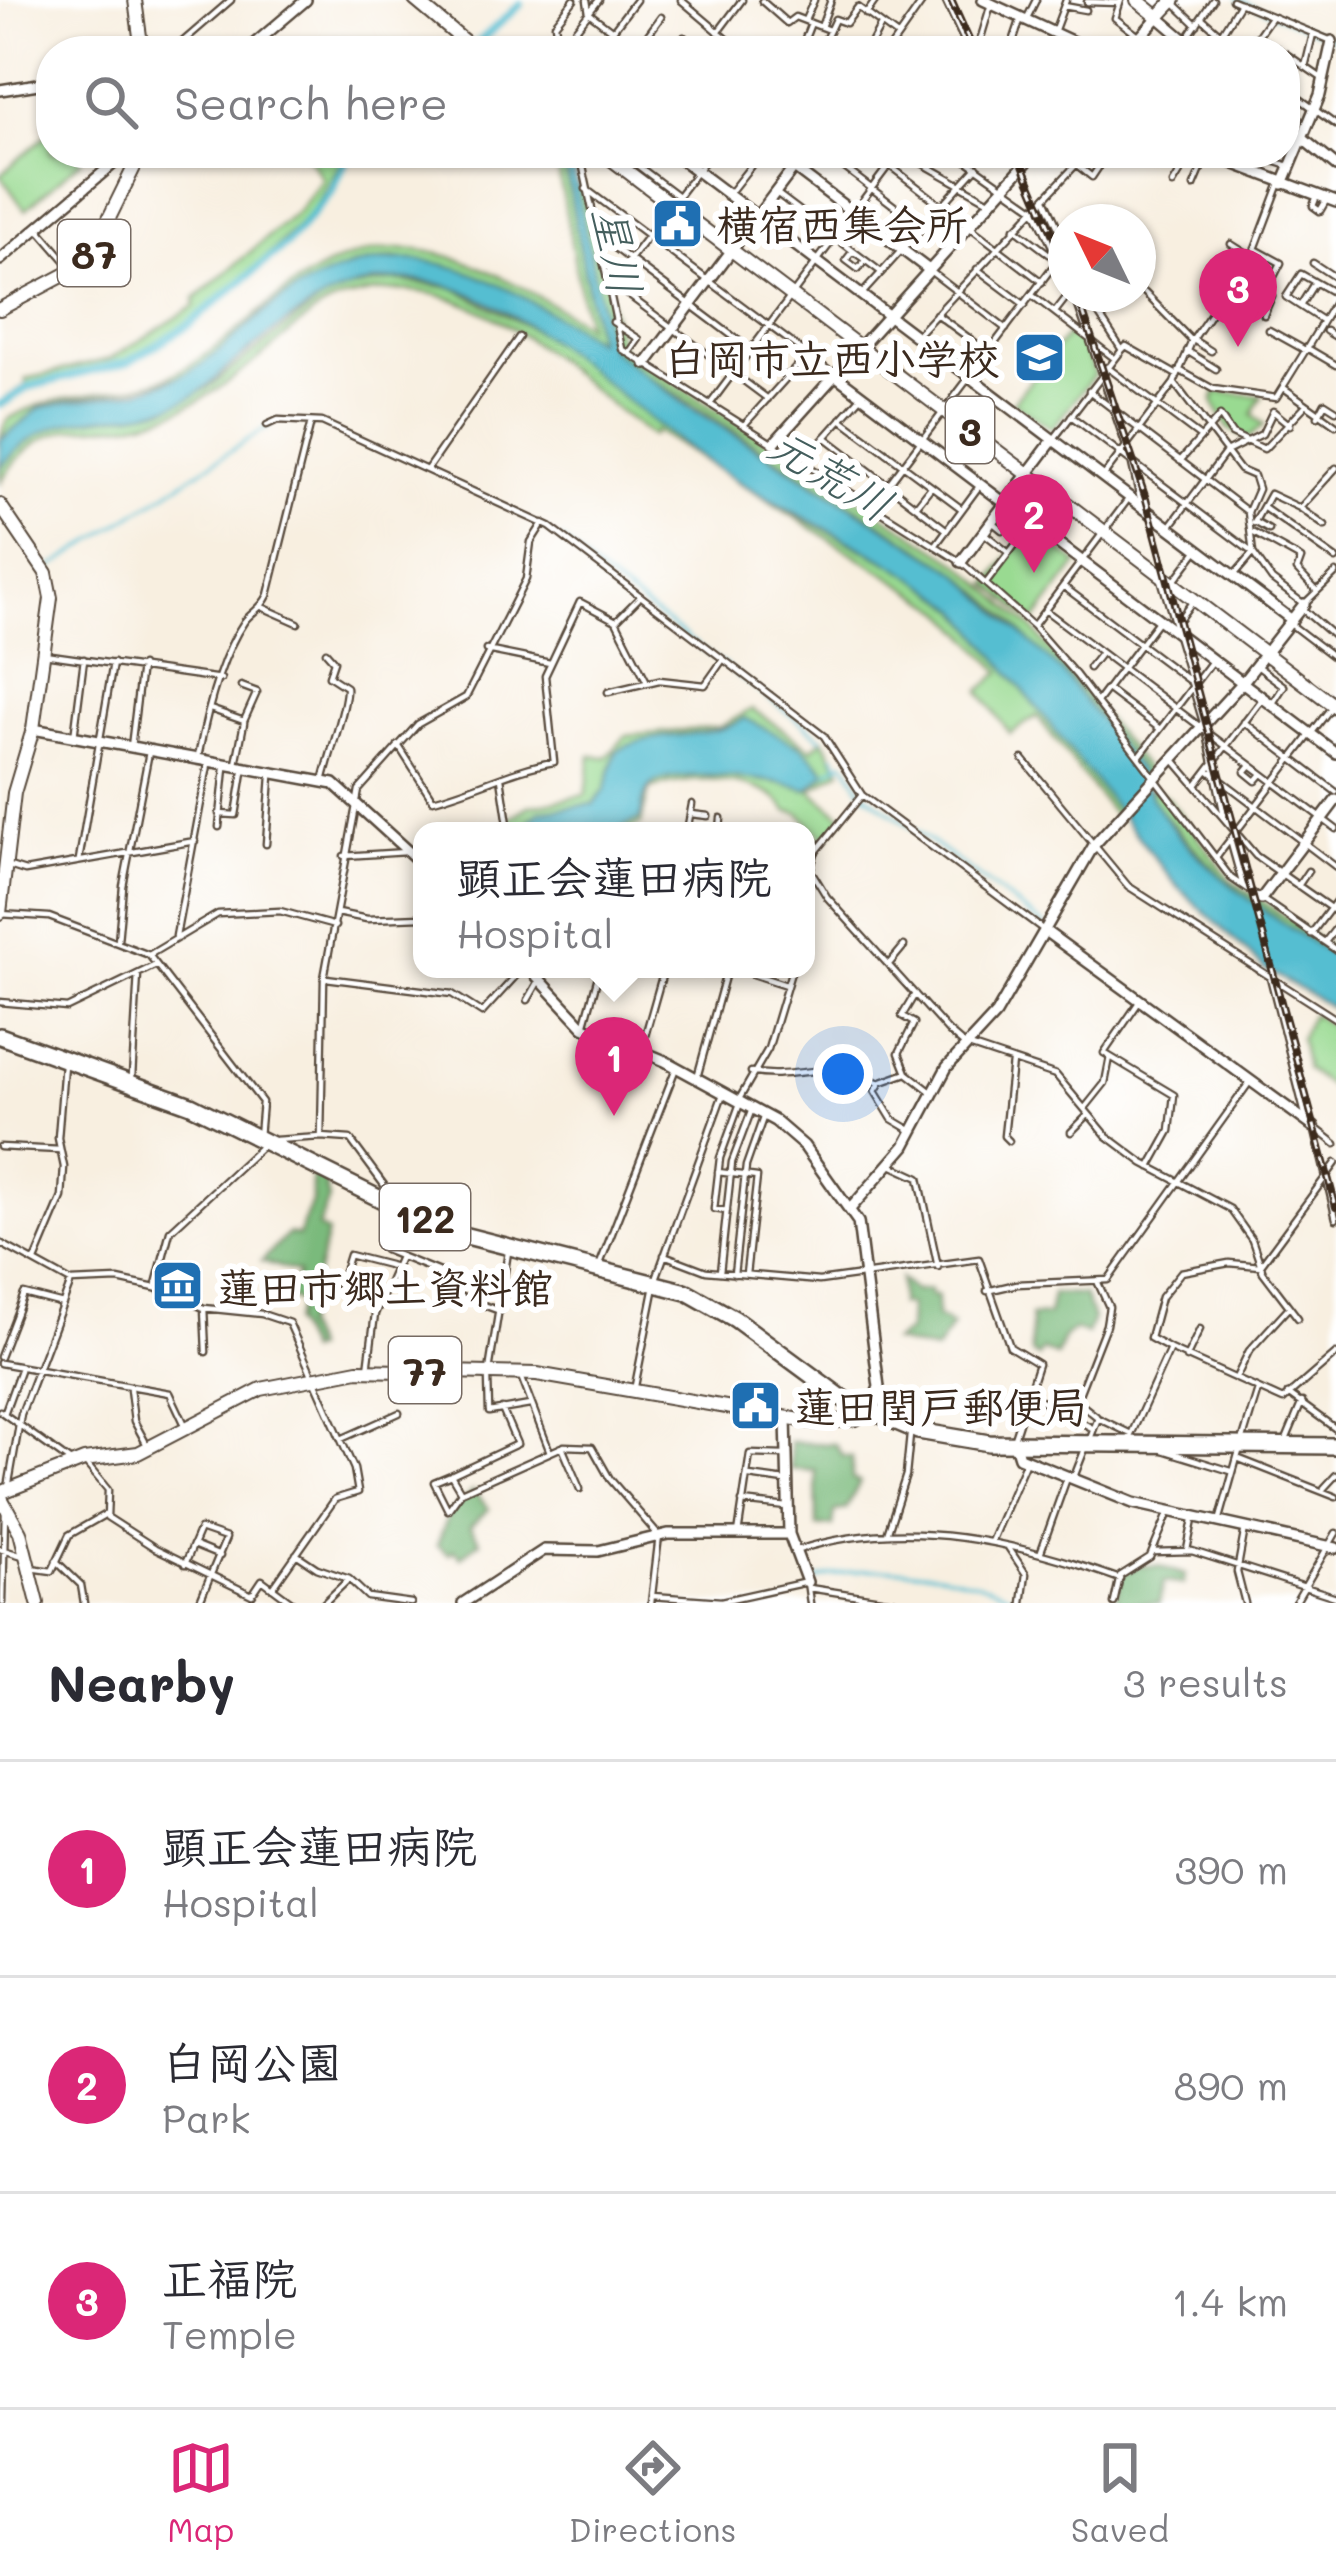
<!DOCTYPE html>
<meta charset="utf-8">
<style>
body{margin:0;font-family:Mali,"Klee One",sans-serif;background:#f7f7f7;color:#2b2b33}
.compass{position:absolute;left:1048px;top:204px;width:108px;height:108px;border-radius:50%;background:#fff;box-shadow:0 3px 9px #0004;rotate:313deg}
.you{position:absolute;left:843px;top:1074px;width:42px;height:42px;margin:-30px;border:9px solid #fff;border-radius:50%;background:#1a73e8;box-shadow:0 0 0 18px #1a73e833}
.badge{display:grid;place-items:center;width:78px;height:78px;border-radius:50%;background:#db2777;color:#fff;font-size:39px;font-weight:700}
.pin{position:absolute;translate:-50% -99px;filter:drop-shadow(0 3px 6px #0008)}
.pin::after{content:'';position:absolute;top:63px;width:42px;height:36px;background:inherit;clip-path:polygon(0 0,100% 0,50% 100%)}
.popup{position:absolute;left:413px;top:822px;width:402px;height:156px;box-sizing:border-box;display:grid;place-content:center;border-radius:24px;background:#fff;filter:drop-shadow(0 3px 9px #0005);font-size:39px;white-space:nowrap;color:#7c7c81}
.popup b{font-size:45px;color:#2b2b33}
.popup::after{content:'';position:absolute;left:50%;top:100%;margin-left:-24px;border:24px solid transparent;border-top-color:#fff}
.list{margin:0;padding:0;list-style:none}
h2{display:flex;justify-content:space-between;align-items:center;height:156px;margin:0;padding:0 48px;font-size:51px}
h2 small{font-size:39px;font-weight:400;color:#7c7c81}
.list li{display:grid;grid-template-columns:78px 1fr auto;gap:36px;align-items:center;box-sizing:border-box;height:216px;padding:0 48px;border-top:3px solid #e1e1e2}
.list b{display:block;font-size:45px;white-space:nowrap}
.list p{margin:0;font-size:39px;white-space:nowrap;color:#7c7c81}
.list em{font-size:39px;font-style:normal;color:#7c7c81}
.icon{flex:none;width:66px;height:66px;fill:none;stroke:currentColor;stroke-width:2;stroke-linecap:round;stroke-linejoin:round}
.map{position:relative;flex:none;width:1336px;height:1603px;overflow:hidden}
.search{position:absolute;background:#fff;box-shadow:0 3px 9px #0004;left:36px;right:36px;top:36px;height:132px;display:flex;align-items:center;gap:30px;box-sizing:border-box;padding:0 42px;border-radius:48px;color:#7c7c81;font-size:45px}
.sheet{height:804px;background:#fff}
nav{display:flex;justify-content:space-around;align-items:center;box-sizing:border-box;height:168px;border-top:3px solid #e1e1e2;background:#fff;font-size:33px;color:#7c7c81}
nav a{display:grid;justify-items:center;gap:6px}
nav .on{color:#db2777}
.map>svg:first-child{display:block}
</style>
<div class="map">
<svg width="1336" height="1603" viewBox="0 0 1336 1603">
<rect width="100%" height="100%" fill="#fff"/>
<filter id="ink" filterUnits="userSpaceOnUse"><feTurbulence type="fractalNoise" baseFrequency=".00833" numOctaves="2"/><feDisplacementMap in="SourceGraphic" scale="24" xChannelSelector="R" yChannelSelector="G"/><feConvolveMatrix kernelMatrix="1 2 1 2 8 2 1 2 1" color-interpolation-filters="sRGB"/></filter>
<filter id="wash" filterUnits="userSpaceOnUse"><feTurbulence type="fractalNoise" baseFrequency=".004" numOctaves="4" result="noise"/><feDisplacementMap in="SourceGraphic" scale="48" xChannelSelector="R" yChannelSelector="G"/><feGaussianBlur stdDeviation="2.7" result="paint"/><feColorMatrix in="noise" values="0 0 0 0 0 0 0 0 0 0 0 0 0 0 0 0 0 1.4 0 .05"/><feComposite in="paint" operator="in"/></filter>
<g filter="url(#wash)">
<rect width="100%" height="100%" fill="#f8efe0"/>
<!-- green -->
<path fill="#99da91" stroke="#6a8258" stroke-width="3" d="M51 131V153H78L81 161 25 210 0 175Z
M305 153H346L313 211 247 277 192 320 118 365 41 381 0 402 26 385V379L110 359 195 306V299L298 211 323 179Z
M555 153H562L597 342 568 323 394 258 354 265 280 301 206 363 179 377 40 408 0 440 7 420C59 388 120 399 174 374 215 354 248 319 285 292 397 209 482 262 586 325Z
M575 183 584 191 621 350 961 564 1033 629 1149 773 1145 786 1011 619 958 572 619 358 604 336Z
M395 280 454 288 549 338 713 465 778 506 920 578 960 610 1120 811 1114 816 1037 716 1010 734 980 691 1001 672 945 611 656 431 652 436C567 377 483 272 369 293 349 297 327 302 310 316 268 350 221 395 169 414 97 440 49 405 0 482V468L30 436 61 421 165 408 208 388 322 300 341 290Z
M1070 331 1080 339 1095 374 1052 429 1013 402Z
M1216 392 1262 396 1252 415 1264 425 1248 438 1229 429 1213 402Z
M1031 527 1078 564 1034 622 989 584Z
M752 709 812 749 823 739 841 770 811 790 843 817 826 840 799 813 787 811C768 776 684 774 649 790L641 824 626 831H512L510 818 529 806 586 795 591 756 607 757 626 736 720 727Z
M1154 788 1168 798 1231 880 1336 952V958L1238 894 1146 796Z
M1312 1014 1336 1029V1091L1306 1069 1300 1038Z"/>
<!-- forest -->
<path fill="#7aba7b" stroke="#5a724c" stroke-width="3" d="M312 1172 324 1177 329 1200 318 1227 327 1233 303 1327 313 1349 307 1352 293 1323 300 1302 288 1297 298 1273 262 1261 288 1234 298 1236 312 1202Z
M900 1279 914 1291 929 1290 930 1296H937V1317L952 1325 936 1351 893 1342 908 1331 909 1305H900Z
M1052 1294 1084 1295 1093 1319 1087 1334 1074 1330 1064 1337 1057 1356 1042 1350 1038 1357 1031 1353V1316L1048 1315Z
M790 1442 835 1444 842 1456 852 1457V1479L860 1482 846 1509 835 1512 833 1526 817 1527 816 1471 791 1469Z
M473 1491 489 1509 470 1526 480 1541 461 1557 454 1550 449 1554 437 1545 449 1514Z
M1159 1566 1185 1575 1183 1584 1164 1582 1159 1603H1116L1122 1574 1140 1566Z"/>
<!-- water -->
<path fill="#54bed1" stroke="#487478" stroke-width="3" d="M563 153H570L609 348 685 404 958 572 1062 672 1140 771C1164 847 1270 916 1336 958V1010L1265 969 1176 885 960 610C887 551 795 519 716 468 633 413 563 336 471 294 442 282 412 277 382 281 322 289 271 333 225 370 213 380 205 390 190 398 118 432 58 397 0 468V440L40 408C86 396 139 397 183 375 223 355 248 321 284 298 408 220 487 274 597 341Z
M745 718 803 748 827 772 807 790C780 779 679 768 653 784 643 791 643 807 640 819L615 831H537L528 823 540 811 594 804 605 790 616 752C657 726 707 744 745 718Z"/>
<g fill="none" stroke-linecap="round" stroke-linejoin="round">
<!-- stream -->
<path stroke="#54bed1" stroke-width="3" d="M1238 0 1331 38
M563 539 589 565 822 738
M51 568 269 426
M834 755 840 765 844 761 862 791 1045 926
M827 772 839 764
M812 1581C879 1558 965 1571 1026 1603"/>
<!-- river -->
<path stroke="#54bed1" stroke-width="8" d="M470 50 521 4
M0 405 29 387 128 362 190 324 287 244 332 191 349 153"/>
</g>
</g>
<g filter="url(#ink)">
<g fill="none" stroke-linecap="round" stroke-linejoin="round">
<defs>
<path id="street" d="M587 0 589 13 639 51
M681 0 733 44 731 51
M945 0 969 51
M1121 0 1115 18 1140 37
M1232 0 1332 41
M762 1 787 23 795 17 829 30
M1087 2 1120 3
M1175 4 1197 25
M1064 6 1086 10
M866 14 876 0
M1202 18 1240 51
M805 20 814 0
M1026 20 1036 0
M821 27 831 0
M718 32 742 0
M1054 32 1066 0
M1221 34 1240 3
M1142 35 1160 51
M1257 37 1281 51
M1186 40 1213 0
M559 50 599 0
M172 51 231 0
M559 51 555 24 574 0
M597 51 636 0
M636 51 661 17
M674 51 684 37 700 51
M800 51 811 23
M820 51 835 19 846 23 858 7 896 35
M867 51 880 27
M888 51 924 0
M977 51 991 4
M1010 51 1021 18
M1247 51 1271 17
M1285 53 1323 79
M1305 67 1313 34
M1285 88 1336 125
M580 153 622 349 961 562 1033 626 1076 675 1231 878 1336 950
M621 153 678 196
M773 153 793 167
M825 153 922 227
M873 153 1042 282
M904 153 991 202
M956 153 1034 208 1066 276
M1015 153 1022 168
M1119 153 1141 165 1145 157 1138 153
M1249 153 1289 166
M1168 162 1175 153
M1077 165 1092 177 1108 153
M1173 184 1187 161 1202 167 1208 154
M1194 186 1202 167
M586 189 835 375
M775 192 881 272
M728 195 761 153
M1317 196 1313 206 1320 211 1327 199
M1046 201 1066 245
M1015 228 1057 260
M39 230 71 267
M595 233 787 377
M1231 244 1250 256
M853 251 846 260 858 269 864 262
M1313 263 1336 278
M977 269 1025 305
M930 271 1006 329
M1236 273 1266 292 1281 263 1257 250
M612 283 768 399
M1230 283 1250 296
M606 291 711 153
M1145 293 1192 341
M1074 294 1126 446
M1093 294 1098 313 1122 350 1126 346 1177 375
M861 295 977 167
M1033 296 1114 358
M1300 306 1315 282
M1055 312 1069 294
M936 314 988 352
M1264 315 1272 296 1266 292
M1323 321 1286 297 1301 274 1336 294
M613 322 639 339 629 353
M1269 330 1305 350
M1326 331 1336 337
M916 336 1087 153
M1195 341 1211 351
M1307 348 1336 299
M1187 351 1216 369
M1107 367 1199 436
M1179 370 1213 389 1276 398 1307 348 1336 365
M1175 384 1240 470 1254 476 1258 489 1248 512
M1284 388 1336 425
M1089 391 1248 512 1253 553 1235 574
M711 403 898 153
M1071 416 1253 553 1272 580 1304 604 1336 573
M1318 416 1325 403 1336 410
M841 419 962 509
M267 425 278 420 322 422 550 527 824 736 862 795 1045 931
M744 425 808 354
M825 437 947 530
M1053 440 1122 350
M1131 460 1142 507
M1180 461 1220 416 1232 434 1264 449 1304 407
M803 462 861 397
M428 468 519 337
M1105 474 1174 383 1192 341 1255 249 1280 183
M872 506 1066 249
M916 506 931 487
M1264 508 1336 559
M1300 508 1325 526
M999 512 1011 521
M991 521 1002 530
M1255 522 1269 530
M1254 523 1270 494 1300 508 1336 468
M1169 528 1226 452 1262 434 1273 411 1290 425
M1254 533 1301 559 1297 570 1316 590
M985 534 1009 553
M935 546 980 485
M1161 579 1175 625
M1175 580 1197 551
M987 582 1031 524
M1063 586 1192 683
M262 607 298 623
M1301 608 1336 638
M1045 610 1336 829
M617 623 647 682
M1289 623 1336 659
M1033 626 1129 498
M1174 626 1193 601
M1177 635 1203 722
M486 650 550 663
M44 654 221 679
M1257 666 1284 686 1273 703
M1089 668 1100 654
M1107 689 1160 729
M608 692 659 680 705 685 722 661
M1097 702 1158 621
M210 709 244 721 257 692 241 686
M1244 722 1336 792
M1207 734 1224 815
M74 737 84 659
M398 745 433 800C476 789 511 769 554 762L545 676 580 602 616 621 638 599
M131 747 141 666
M198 757C206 716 220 657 244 622 252 611 261 610 268 595L311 422
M1139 757 1212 661
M1023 759 1128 886 1336 1019
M1174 760 1256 856 1336 912
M236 764 244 723
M1251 765 1245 772 1256 781 1262 774
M1208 770 1336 867
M501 778 509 831
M323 782C328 758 348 703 346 687L329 676 334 661 326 652
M1197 784 1263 698
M219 814 236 815 244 766
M691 814 708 816
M219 827 225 768
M687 831 692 804
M720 831 721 818
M1230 840 1243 886
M266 844 271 776
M344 856 422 851
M1216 858 1333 705
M79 860 113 663
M6 865 25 871 195 841
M813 874 827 897 949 1032 963 1044 1056 1075 1107 1136 1143 1163 1230 1209 1252 1240 1263 1272 1298 1318
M806 885 815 853 862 795
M1298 886 1308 871
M337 913 367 919 422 917
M0 914 49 917 149 955 218 914 280 911 335 926
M806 919V937
M1311 934 1336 901
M176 936 208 765
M118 941 123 886 149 752
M1325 942 1336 928
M149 955 262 1102 259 1137
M889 964 904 946
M737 969 786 985
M1270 977 1307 1122
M326 978 452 994 482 1013 522 969
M528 1000 540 979
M0 1002 67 1008 156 965
M1139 1002 1104 1053 1174 1095 1170 1131 1150 1167
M584 1027 600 969
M641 1050 664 969
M751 1072C795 1082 833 1056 879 1083L907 1073 934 1094
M907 1073 899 1053 914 1023 902 1016 915 994
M698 1074 727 969
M132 1077 138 974
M879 1085 875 1091 892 1119 914 1132
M738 1101 768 1049 792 969
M1085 1108 1105 1083 1110 1057
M1314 1127 1336 1219
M1317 1129 1336 1144
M1071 1132 1088 1115
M275 1140 321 1137
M1009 1141 1004 1136 1012 1062
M0 1147 60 1150
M893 1166 919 1178 938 1267
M718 1172 757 1177 746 1274
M386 1197 387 1189 350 1139 321 1137 324 978 359 790 418 724 466 697 526 579 531 542 543 523
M386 1208 385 1250 444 1274 459 1296 500 1311
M727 1211 714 1209 720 1158 739 1106
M425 1228 428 1246
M0 1243 71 1282 118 1280 155 1288 204 1308 262 1314 289 1323 354 1469 358 1492 335 1499 274 1586
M508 1252 488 1377 489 1412 530 1405
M664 1255 706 1271 819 1281 979 1259 1010 1347 1038 1364 1014 1438
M35 1261 62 1197 64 1167 58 1138 64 1064
M600 1264 676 1068
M1260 1266 1336 1163
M720 1272 732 1162 752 1109
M734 1274 746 1166 764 1115
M155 1288 170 1231 263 1145
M987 1291 1017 1284 1108 1280 1249 1083
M379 1305 338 1291 349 1255 396 1267
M204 1308 206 1352
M1170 1349 1150 1338 1161 1297 1181 1272 1229 1263 1260 1266
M0 1357 24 1294 63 1304
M1186 1358 1200 1329
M0 1363 170 1393 186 1427
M368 1369 375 1314 400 1257
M1237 1376 1249 1351 1289 1307
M522 1379 550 1452
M635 1386 657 1276 723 1094
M130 1389 134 1421 147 1445
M1029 1394 1092 1428
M1288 1394 1336 1429
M1077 1401 1096 1416
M0 1411 72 1463
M4 1414 20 1370
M1070 1417 1106 1325 1109 1307 1098 1283
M1130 1437 1170 1349 1283 1400 1336 1354
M341 1439 399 1413
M1090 1439 1098 1418 1131 1434
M1286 1440 1302 1402
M564 1446 592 1447 610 1479 659 1536 651 1603
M1163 1450 1231 1471
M1237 1458 1258 1390
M84 1461 108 1490 107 1517 155 1548 252 1595 262 1580 293 1603
M451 1475 434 1482 448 1510 461 1492 562 1447 580 1489
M749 1476 785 1481
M1074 1477 1085 1449
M8 1488 21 1414 71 1282
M1324 1488 1336 1475
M461 1492 451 1475 517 1444 502 1409
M742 1502 787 1507
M1219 1522 1237 1458 1336 1497
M1245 1528 1237 1572 1245 1603
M738 1534 750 1454 784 1455
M887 1534 906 1475 910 1435
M991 1542 1026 1461
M193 1545 220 1556
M1008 1547 1026 1574 1022 1603
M0 1549 23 1556
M798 1550C906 1515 1017 1542 1120 1579
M1187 1550 1193 1520
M1041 1551 1067 1478
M1153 1552 1192 1551 1336 1597
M296 1554 317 1568 349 1579 368 1597 411 1603
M56 1561 81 1585 84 1603
M185 1564 200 1529 226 1538 199 1603
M31 1568 52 1571 69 1535 104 1515
M809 1588 906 1603
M652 1596 721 1601 807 1582 810 1603
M3 1603 5 1511
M324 1603 349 1579
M1114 1603 1120 1576 1150 1557 1169 1512
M1295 1603 1336 1533"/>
<path id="secondary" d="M983 0 1093 51
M246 51 306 0
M1128 51 1158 17 1198 51
M0 90 51 82
M1285 124 1336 166
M673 153 1292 620
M1206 153 1336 202
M794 168 929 270
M1283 184 1320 95 1332 41
M0 260 126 153
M646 364 805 153
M835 375 1336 753
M774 443 1035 153
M961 562 1053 440
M33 729 334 784 422 864
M1261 899 1336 800
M1045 931 1314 1127
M530 969 584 1027 665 1061 775 1121 804 1146 858 1222 879 1387 871 1407
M851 1208 905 1146 947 1067 996 1014 1094 845 1242 683 1304 604
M1014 1441 1019 1457 1133 1503 1336 1548
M789 1534 807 1582
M463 1603 544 1550 598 1551 668 1534H789L786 1418"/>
<path id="primary" d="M135 0 142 51
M415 0 476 51
M1137 0 1158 17 1174 0
M603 153 1336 707
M0 309 87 263 141 153
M0 505 46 573 51 598 33 729 14 793 0 913
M0 1493 84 1460 138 1453 261 1389 358 1370 537 1374 818 1423 856 1419 871 1408
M0 1496 20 1532 38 1603"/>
<path id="highway" d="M0 1036 191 1105 443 1230 687 1292 735 1319 845 1400 918 1431 989 1443 1336 1446"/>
</defs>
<!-- street casing -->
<use href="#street" stroke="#57483b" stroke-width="9"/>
<!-- secondary casing -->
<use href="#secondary" stroke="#57483b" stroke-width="14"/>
<!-- primary casing -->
<use href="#primary" stroke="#57483b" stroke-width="16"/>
<!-- highway casing -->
<use href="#highway" stroke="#57483b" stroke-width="20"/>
<!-- street -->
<use href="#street" stroke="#fff" stroke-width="4.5"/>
<!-- secondary -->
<use href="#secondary" stroke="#fff" stroke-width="9"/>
<!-- primary -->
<use href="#primary" stroke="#fff" stroke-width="12"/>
<!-- highway -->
<use href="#highway" stroke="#fff" stroke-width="15"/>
<defs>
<path id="rail" d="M951 0 974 51
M1018 153 1066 266
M1077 294 1146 499 1336 1207"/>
</defs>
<!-- rail casing -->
<use href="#rail" stroke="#3b2a1e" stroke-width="8"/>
<!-- rail -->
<use href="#rail" stroke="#fff" stroke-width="3" stroke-dasharray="9" stroke-linecap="butt"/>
</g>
</g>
<!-- icons -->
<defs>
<symbol id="civic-square" viewBox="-11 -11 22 22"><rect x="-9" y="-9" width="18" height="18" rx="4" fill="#1f6fb2" stroke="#fff"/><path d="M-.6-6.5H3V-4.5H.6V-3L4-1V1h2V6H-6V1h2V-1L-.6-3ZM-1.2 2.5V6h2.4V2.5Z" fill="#fff"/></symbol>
<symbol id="school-square" viewBox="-11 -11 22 22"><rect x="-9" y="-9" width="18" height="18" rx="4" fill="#1f6fb2" stroke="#fff"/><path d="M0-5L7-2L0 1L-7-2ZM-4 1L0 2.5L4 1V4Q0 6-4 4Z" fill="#fff"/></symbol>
<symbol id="museum-square" viewBox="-11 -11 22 22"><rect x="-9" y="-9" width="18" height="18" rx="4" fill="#1f6fb2" stroke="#fff"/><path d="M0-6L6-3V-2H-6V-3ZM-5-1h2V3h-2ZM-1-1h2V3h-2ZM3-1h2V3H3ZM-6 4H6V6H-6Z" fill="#fff"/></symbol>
</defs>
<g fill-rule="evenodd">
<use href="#civic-square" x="648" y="194" width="59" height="59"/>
<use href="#school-square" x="1010" y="328" width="59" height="59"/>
<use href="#museum-square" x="148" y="1256" width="59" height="59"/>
<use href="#civic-square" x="726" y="1376" width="59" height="59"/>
</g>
<g text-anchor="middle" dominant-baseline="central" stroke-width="12" stroke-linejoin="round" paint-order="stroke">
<!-- shield labels -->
<g fill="#fff" stroke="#766a62" stroke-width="3">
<rect x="58" y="220" width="72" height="66" rx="9"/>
<rect x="946" y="397" width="48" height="66" rx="9"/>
<rect x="380" y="1184" width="90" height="66" rx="9"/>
<rect x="389" y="1337" width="72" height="66" rx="9"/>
</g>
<g font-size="39" font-weight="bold" fill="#3b2a1e">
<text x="94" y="253">87</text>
<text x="970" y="430">3</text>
<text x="425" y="1217">122</text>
<text x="425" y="1370">77</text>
</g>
<!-- poi labels -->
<g font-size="42" font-weight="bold" fill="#3b2a1e" stroke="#fff" text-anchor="start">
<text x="716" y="223">横宿西集会所</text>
<text x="1000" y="357" text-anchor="end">白岡市立西小学校</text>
<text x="217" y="1286">蓮田市郷土資料館</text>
<text x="794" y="1405">蓮田閏戸郵便局</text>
</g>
<!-- water labels -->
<g font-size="45" font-style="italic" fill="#445e5d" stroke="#fff">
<text transform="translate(619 250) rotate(78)">星川</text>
<text transform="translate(832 473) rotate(31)">元荒川</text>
</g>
</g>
</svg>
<svg class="compass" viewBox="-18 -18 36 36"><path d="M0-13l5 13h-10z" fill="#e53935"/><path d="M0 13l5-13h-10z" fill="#7c7c81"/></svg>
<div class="you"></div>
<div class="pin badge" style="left:614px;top:1116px">1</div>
<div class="popup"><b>顕正会蓮田病院</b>Hospital</div>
<div class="pin badge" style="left:1034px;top:573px">2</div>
<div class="pin badge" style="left:1238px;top:347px">3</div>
<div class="search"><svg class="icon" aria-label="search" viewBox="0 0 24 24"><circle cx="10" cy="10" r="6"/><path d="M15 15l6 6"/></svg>Search here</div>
</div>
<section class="sheet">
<h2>Nearby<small>3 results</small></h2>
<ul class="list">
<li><span class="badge">1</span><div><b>顕正会蓮田病院</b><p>Hospital</p></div><em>390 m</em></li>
<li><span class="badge">2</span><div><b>白岡公園</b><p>Park</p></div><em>890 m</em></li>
<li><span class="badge">3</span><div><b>正福院</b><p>Temple</p></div><em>1.4 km</em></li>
</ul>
</section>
<nav>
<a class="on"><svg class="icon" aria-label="map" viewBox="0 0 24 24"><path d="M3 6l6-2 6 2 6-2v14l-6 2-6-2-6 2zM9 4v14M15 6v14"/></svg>Map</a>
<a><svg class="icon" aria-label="directions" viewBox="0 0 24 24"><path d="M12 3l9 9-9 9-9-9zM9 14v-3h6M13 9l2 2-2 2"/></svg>Directions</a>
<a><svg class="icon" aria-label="saved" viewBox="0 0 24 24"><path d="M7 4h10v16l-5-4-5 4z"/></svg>Saved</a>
</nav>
